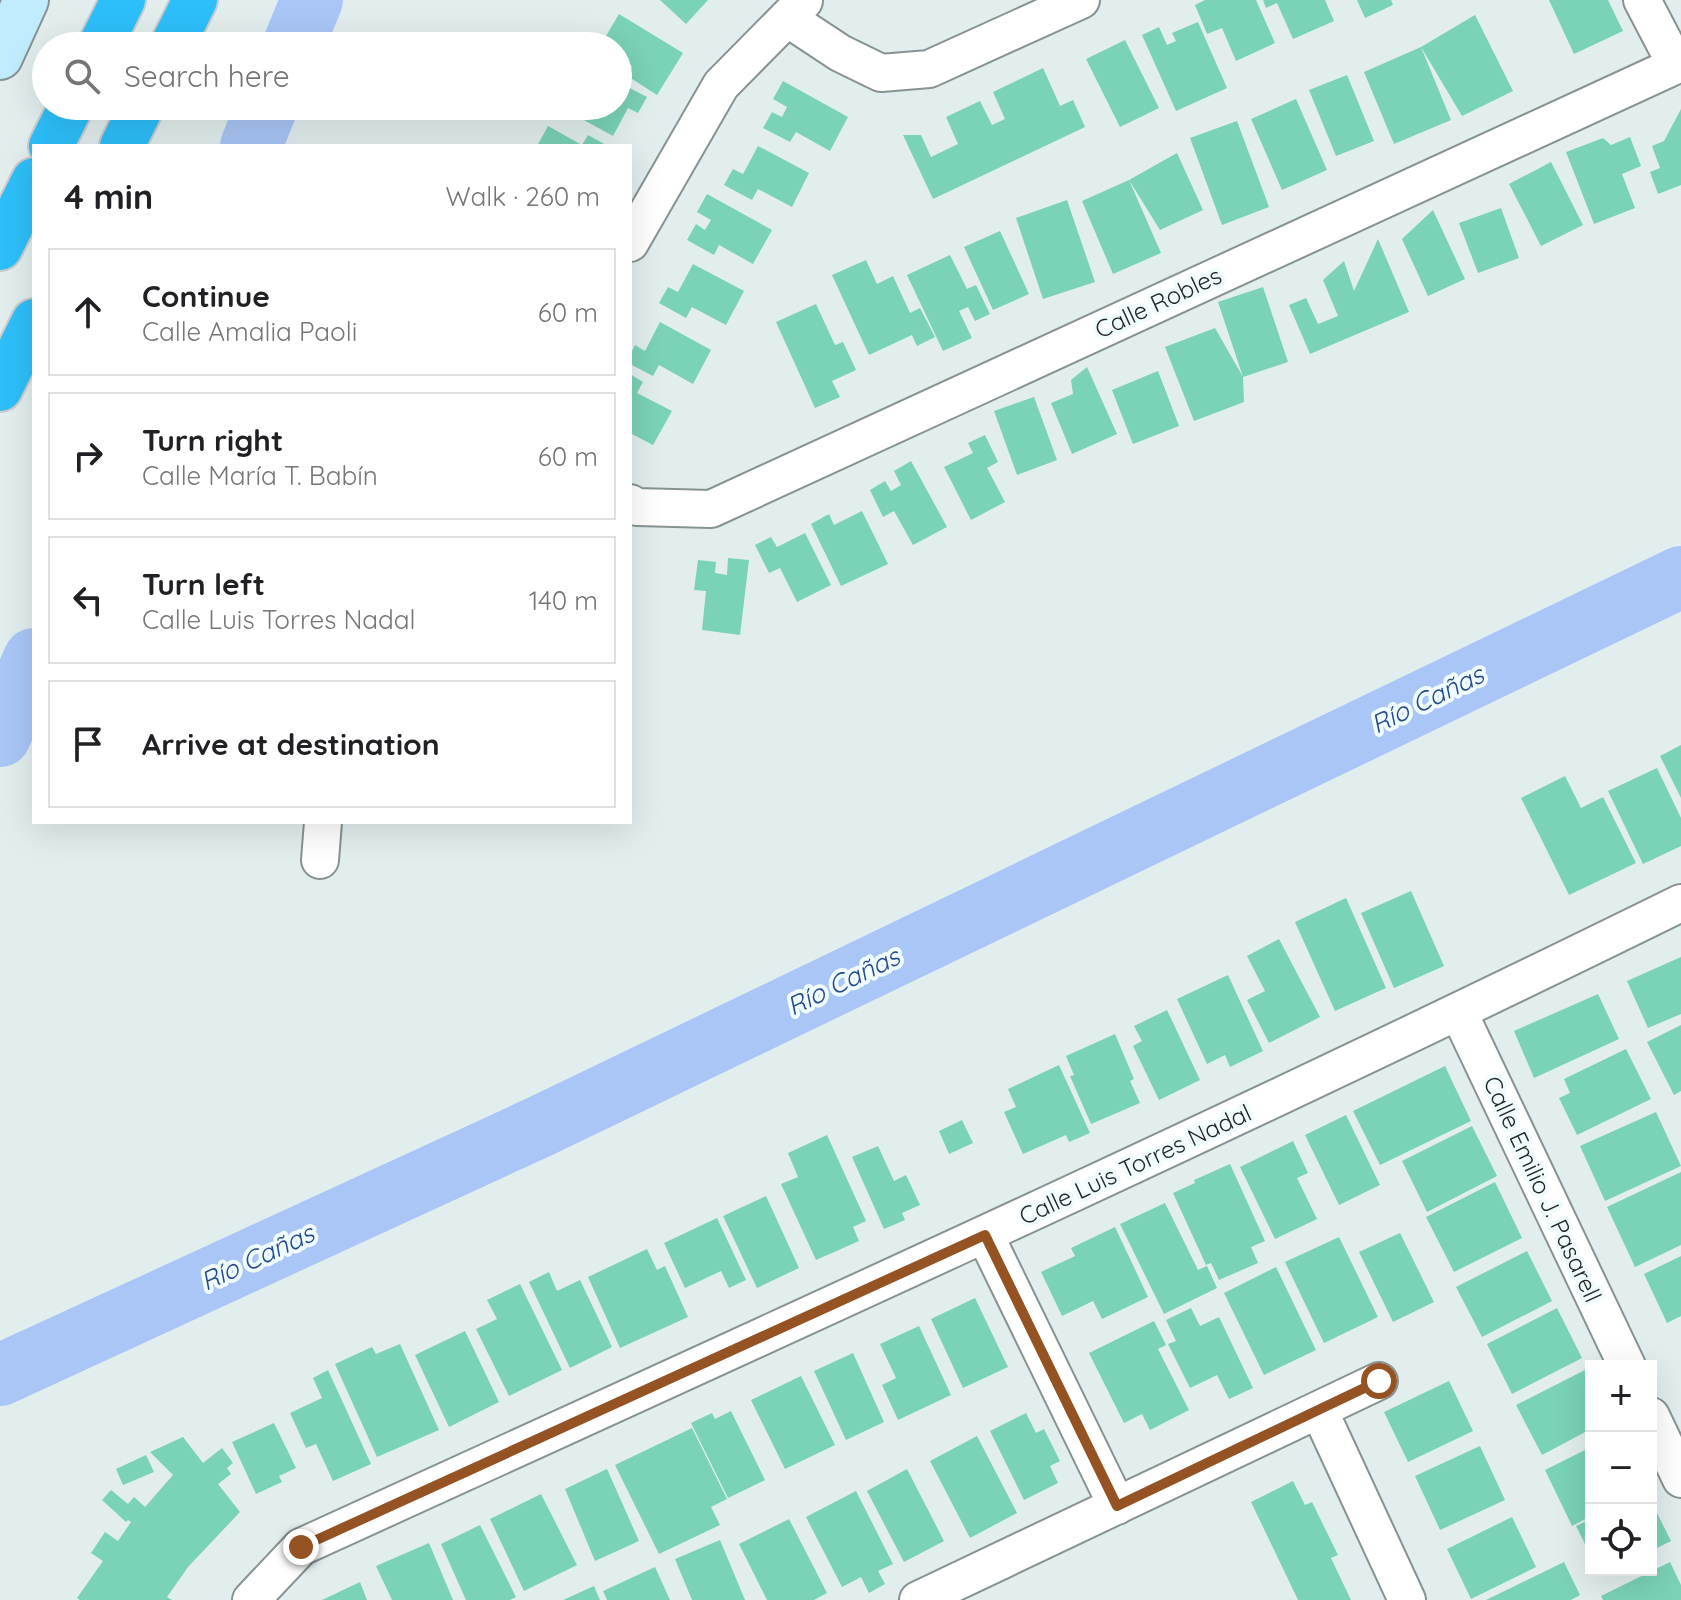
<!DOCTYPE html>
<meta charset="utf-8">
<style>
body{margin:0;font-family:Quicksand,sans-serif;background:#f2f2f2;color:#202124}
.controls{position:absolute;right:24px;bottom:24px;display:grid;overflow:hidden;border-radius:0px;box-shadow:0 8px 32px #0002}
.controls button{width:72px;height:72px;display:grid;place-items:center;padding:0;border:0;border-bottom:2px solid #e0e0e0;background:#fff;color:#202124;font:40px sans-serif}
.stop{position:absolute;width:24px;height:24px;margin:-18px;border:6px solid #955223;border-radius:50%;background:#fff}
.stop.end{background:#955223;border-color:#fff;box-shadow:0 2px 8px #0008}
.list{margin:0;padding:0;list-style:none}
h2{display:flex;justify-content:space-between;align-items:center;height:104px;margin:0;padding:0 32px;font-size:34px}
h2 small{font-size:26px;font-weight:400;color:#757577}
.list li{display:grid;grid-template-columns:52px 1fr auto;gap:24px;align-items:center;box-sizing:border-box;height:128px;margin:0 16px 16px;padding:0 16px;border:2px solid #e0e0e0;border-radius:0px}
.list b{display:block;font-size:30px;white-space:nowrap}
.list p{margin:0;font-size:26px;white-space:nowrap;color:#757577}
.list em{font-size:26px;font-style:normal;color:#757577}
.icon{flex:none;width:44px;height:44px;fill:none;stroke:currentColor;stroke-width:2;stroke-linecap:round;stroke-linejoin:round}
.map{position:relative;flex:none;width:1681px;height:1600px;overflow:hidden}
.search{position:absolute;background:#fff;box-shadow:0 8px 32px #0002;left:32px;top:32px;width:600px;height:88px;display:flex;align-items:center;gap:20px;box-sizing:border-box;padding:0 28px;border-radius:44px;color:#757577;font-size:30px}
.panel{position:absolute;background:#fff;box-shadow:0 8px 32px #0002;left:32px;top:144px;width:600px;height:680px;border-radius:0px}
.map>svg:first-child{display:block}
</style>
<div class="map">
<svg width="1681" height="1600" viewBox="0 0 1681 1600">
<rect width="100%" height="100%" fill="#e2eeee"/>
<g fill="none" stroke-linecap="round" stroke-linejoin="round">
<!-- river -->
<path stroke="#a9c6f6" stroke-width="62" d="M293 46 312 0
M251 146 267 106
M0 736 34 659
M0 1375 541 1126 1681 577"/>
</g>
<!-- building -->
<path fill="#7ad2b7" d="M660 0H708L686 24Z
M1205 0H1256L1275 43 1236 61 1222 28 1207 34 1195 5Z
M1263 0H1325L1334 21 1293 39 1277 3 1266 8Z
M1357 0H1391L1393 5 1365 18Z
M1549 0H1608L1623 31 1574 54Z
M619 14 683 53 657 95 626 75 632 66 618 57V46H600Z
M1475 15 1513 91 1462 116 1421 47Z
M1198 22 1227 88 1176 111 1142 35 1159 27 1167 45 1176 41 1172 33Z
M1125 40 1159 108 1120 127 1086 59Z
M1421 47 1451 120 1394 144 1364 72Z
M1043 68 1060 106 1073 100 1085 127 933 199 903 135H921L931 157 958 144 946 117 980 101 992 125 1005 119 993 92Z
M1347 75 1374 141 1336 156 1309 90Z
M783 81 848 117 830 151 796 132 790 142 763 128 772 112 782 117 787 107 773 99Z
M620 83 647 97 638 113 628 108 613 136 562 108 563 106H618Z
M1296 99 1327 170 1282 190 1251 119Z
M1681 109V185L1658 194 1650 172 1660 168 1652 146 1664 141Z
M1237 121 1269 207 1222 225 1190 138Z
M548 126 582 145 588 135 608 146H537Z
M1630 137 1641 166 1622 174 1635 208 1594 224 1566 152 1603 138 1611 145Z
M758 146 809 173 792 207 758 189 752 200 724 185 733 169 743 174Z
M1177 153 1203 210 1160 230 1129 180 1161 253 1113 274 1082 201 1129 180Z
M1551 162 1583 225 1541 246 1509 184Z
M707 194 772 230 753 264 719 245 714 255 687 240 696 224 705 230 711 220 697 212Z
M1067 200 1095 282 1043 299 1016 218Z
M1501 208 1519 258 1478 273 1459 223Z
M1433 210 1465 279 1428 296 1402 239Z
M1000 231 1029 294 993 310 964 247Z
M1378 239 1409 312 1310 354 1289 305 1306 298 1318 324 1338 316 1323 280 1344 261 1354 291Z
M950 255 967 289 976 285 990 314 975 321 968 307 959 311 972 338 943 351 907 275Z
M866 260 877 284 893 276 910 313 920 308 935 337 917 346 912 335 869 355 832 275Z
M693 264 744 291 726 325 692 307 686 318 659 303 668 287 678 292Z
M1263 287 1288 362 1243 377 1218 302Z
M816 304 835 345 843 342 856 370 832 381 840 397 815 408 776 322Z
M660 322 711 350 693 384 659 365 653 376 630 364V355L635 345 645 351Z
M1215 328 1243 377 1244 402 1194 421 1165 347Z
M1087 367 1117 434 1072 454 1051 403 1073 394 1071 380Z
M1158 371 1179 426 1133 444 1112 390Z
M630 374 643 382 637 393 672 411 653 445 630 433Z
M1034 397 1057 460 1017 475 994 411Z
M985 435 998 462 987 468 1005 502 971 520 944 467 973 453 968 443Z
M911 461 947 527 913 545 894 511 883 517 870 490 885 481 891 491 901 485 894 471Z
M862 511 888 564 841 586 811 524 829 514 834 525Z
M805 533 831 585 797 602 780 568 769 573 755 545 771 537 777 547Z
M728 558 749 560 740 635 702 630 706 591 694 590 698 560 716 562 715 573 727 575Z
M1681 745V798L1660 756Z
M1657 768 1681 818V846L1643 864 1608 791Z
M1565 776 1581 808 1603 797 1636 863 1569 895 1521 798Z
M1411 891 1444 966 1394 988 1361 913Z
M1346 898 1386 988 1335 1011 1295 922Z
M1279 939 1320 1017 1269 1043 1247 1000 1265 991 1247 956Z
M1681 957V1014L1648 1028 1627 981Z
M1228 975 1263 1051 1230 1067 1225 1055 1207 1064 1177 999Z
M1598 994 1619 1039 1534 1078 1514 1031Z
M1167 1010 1200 1080 1159 1100 1133 1046 1142 1041 1134 1026Z
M1681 1025V1091L1674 1095 1647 1042Z
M1115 1034 1134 1079 1130 1081 1140 1103 1091 1124 1070 1076 1074 1075 1066 1056Z
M1626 1049 1651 1099 1577 1135 1559 1098 1570 1093 1564 1079Z
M1059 1065 1090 1133 1069 1142 1066 1135 1023 1154 1004 1112 1016 1107 1008 1089Z
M1445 1066 1471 1121 1380 1165 1353 1111Z
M1656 1112 1681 1166 1605 1201 1580 1146Z
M1346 1115 1380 1185 1339 1205 1305 1135Z
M962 1120 973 1143 949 1154 939 1131Z
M1472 1126 1497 1176 1427 1212 1402 1161Z
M827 1135 866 1221 853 1227 859 1241 816 1260 781 1184 798 1177 788 1153Z
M1293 1141 1308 1173 1297 1178 1317 1219 1275 1239 1240 1167Z
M878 1146 894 1181 906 1175 920 1205 902 1213 905 1220 884 1229 852 1157Z
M1230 1164 1265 1241 1251 1247 1258 1263 1219 1280 1211 1263 1206 1265 1173 1193 1195 1183 1194 1180Z
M1681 1172V1245L1635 1267 1607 1207Z
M1495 1182 1522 1238 1454 1272 1426 1217Z
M766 1196 799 1268 757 1288 723 1216Z
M1165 1203 1198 1270 1207 1266 1217 1288 1164 1314 1120 1224Z
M717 1218 746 1280 729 1288 721 1271 685 1288 664 1243Z
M1115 1227 1148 1297 1102 1319 1093 1301 1062 1316 1041 1272 1075 1256 1071 1248Z
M1400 1233 1434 1302 1393 1322 1359 1252Z
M1339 1237 1378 1317 1324 1343 1285 1262Z
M647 1249 657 1270 665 1266 688 1317 620 1348 588 1277Z
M1527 1251 1552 1301 1482 1337 1456 1287Z
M1681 1256V1316L1667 1323 1644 1274Z
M1276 1267 1316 1350 1264 1375 1224 1293Z
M549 1272 557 1291 580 1280 612 1347 570 1368 529 1282Z
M520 1284 562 1370 509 1396 476 1329 497 1319 487 1300Z
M975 1298 1008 1367 963 1388 931 1319Z
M1191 1308 1200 1326 1219 1317 1253 1388 1229 1399 1217 1375 1190 1388 1168 1344 1176 1341 1166 1320Z
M1557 1308 1582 1358 1512 1394 1487 1344Z
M1154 1321 1166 1345 1158 1349 1189 1410 1150 1430 1142 1414 1124 1423 1089 1353Z
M919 1326 951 1395 898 1420 882 1385 896 1378 880 1344Z
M465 1331 499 1402 449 1427 415 1355Z
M400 1344 439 1430 377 1457 335 1364 372 1347 376 1354Z
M853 1353 884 1422 846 1440 814 1371Z
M1587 1369 1591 1377V1429L1542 1455 1516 1405Z
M328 1370 371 1464 333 1481 316 1444 306 1448 290 1413 322 1398 313 1378Z
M801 1376 835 1445 785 1469 751 1400Z
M1449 1381 1473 1431 1408 1462 1384 1412Z
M731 1411 765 1480 728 1498 691 1423 712 1413 715 1419Z
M1026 1413 1036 1433 1044 1429 1060 1461 1050 1466 1058 1483 1024 1500 990 1431Z
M274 1423 296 1468 279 1476 282 1482 256 1494 232 1442Z
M692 1428 727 1499 711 1507 720 1525 659 1554 615 1465Z
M977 1436 1017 1513 970 1538 930 1461Z
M183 1437 203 1463 222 1448 233 1463 227 1468 231 1474 218 1484 240 1512 188 1567 167 1597 172 1600H80L77 1598 103 1561 91 1553 105 1532 118 1541 131 1522 128 1520 126 1522 102 1500 111 1490 128 1504 134 1497 145 1507 173 1475 150 1452Z
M1480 1446 1505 1500 1440 1530 1415 1476Z
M1591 1447V1516L1572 1526 1545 1470Z
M146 1455 154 1472 123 1485 116 1469Z
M607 1469 639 1541 595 1561 565 1489Z
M907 1469 944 1541 904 1562 867 1491Z
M1293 1481 1305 1505 1312 1502 1338 1555 1331 1558 1351 1600H1298L1251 1502Z
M856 1491 893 1564 878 1571 885 1584 869 1593 861 1577 842 1587 806 1517Z
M541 1494 577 1565 524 1591 490 1519Z
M1651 1501 1671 1541 1651 1551Z
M1512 1517 1536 1567 1471 1599 1447 1549Z
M789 1519 827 1593 814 1600H767L739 1544Z
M1591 1519V1556L1576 1526Z
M480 1525 516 1597 510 1600H466L441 1544Z
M720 1540 745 1600H692L675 1559Z
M429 1543 453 1600H392L376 1566Z
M1564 1562 1580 1595 1571 1600H1486Z
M1670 1562 1681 1585V1600H1603L1601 1596Z
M655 1567 670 1600H607L603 1591Z
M360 1582 367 1600H322Z
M594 1586 600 1600H563Z"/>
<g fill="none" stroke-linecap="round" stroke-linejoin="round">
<defs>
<path id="street" d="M1642 0 1676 65
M787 18 840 53 881 73 929 69 1081 0
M630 243 721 85 804 1
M630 503 637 507 711 509 1681 63
M320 860 323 822
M1459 1013 1627 1366
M985 1235 1117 1506
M1319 1410 1407 1600
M1651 1416 1681 1479
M251 1600 301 1547C763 1336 1226 1127 1681 903
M918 1600 1379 1381"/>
<path id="secondary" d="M0 57 26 0"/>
<path id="highway" d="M100 46 123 0
M172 46 195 0
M51 146 71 106
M122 146 142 106
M0 248 34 180
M0 389 34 321"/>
</defs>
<!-- street casing -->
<use href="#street" stroke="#879292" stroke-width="40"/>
<!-- secondary casing -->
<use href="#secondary" stroke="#879292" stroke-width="48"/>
<!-- highway casing -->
<use href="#highway" stroke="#cacbcb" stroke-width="48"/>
<!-- street -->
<use href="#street" stroke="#fff" stroke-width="36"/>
<!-- secondary -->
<use href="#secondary" stroke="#c0ecfe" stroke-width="44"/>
<!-- highway -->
<use href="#highway" stroke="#2dbffa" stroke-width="44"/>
</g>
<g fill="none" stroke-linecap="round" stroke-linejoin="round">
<!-- route -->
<path stroke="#955223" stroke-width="10" d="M301 1547 985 1235 1117 1506 1379 1381"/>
</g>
<g text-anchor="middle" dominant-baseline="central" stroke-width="8" stroke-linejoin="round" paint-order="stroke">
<!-- street labels -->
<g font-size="24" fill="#222627" stroke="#effbfc">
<text transform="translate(1158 302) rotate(-25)">Calle Robles</text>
<text transform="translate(1135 1164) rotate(-25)">Calle Luis Torres Nadal</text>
<text transform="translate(1543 1189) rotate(65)">Calle Emilio J. Pasarell</text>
</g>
<!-- water labels -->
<g font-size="26" font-style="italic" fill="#22488e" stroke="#effbfc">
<text transform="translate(1427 699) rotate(-26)">Río Cañas</text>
<text transform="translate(843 981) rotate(-26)">Río Cañas</text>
<text transform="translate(257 1257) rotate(-25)">Río Cañas</text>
</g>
</g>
</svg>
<div class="controls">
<button>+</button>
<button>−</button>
<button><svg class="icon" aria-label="locate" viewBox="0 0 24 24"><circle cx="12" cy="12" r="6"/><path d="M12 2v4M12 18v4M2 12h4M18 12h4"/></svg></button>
</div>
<div class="stop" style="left:1379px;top:1381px"></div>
<div class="stop end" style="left:301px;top:1547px"></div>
<div class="search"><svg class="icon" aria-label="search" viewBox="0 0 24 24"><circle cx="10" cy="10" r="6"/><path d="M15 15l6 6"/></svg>Search here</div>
<section class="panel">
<h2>4 min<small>Walk · 260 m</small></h2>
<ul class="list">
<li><svg class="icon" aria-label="ahead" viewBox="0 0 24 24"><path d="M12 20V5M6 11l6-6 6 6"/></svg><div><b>Continue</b><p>Calle Amalia Paoli</p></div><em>60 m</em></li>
<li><svg class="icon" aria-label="right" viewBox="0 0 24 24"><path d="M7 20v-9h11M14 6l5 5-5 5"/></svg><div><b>Turn right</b><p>Calle María T. Babín</p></div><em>60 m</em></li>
<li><svg class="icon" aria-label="left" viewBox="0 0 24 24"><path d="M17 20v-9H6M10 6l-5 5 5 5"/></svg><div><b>Turn left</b><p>Calle Luis Torres Nadal</p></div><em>140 m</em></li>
<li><svg class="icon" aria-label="arrive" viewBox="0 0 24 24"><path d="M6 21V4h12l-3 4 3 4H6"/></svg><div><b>Arrive at destination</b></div></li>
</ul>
</section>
</div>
